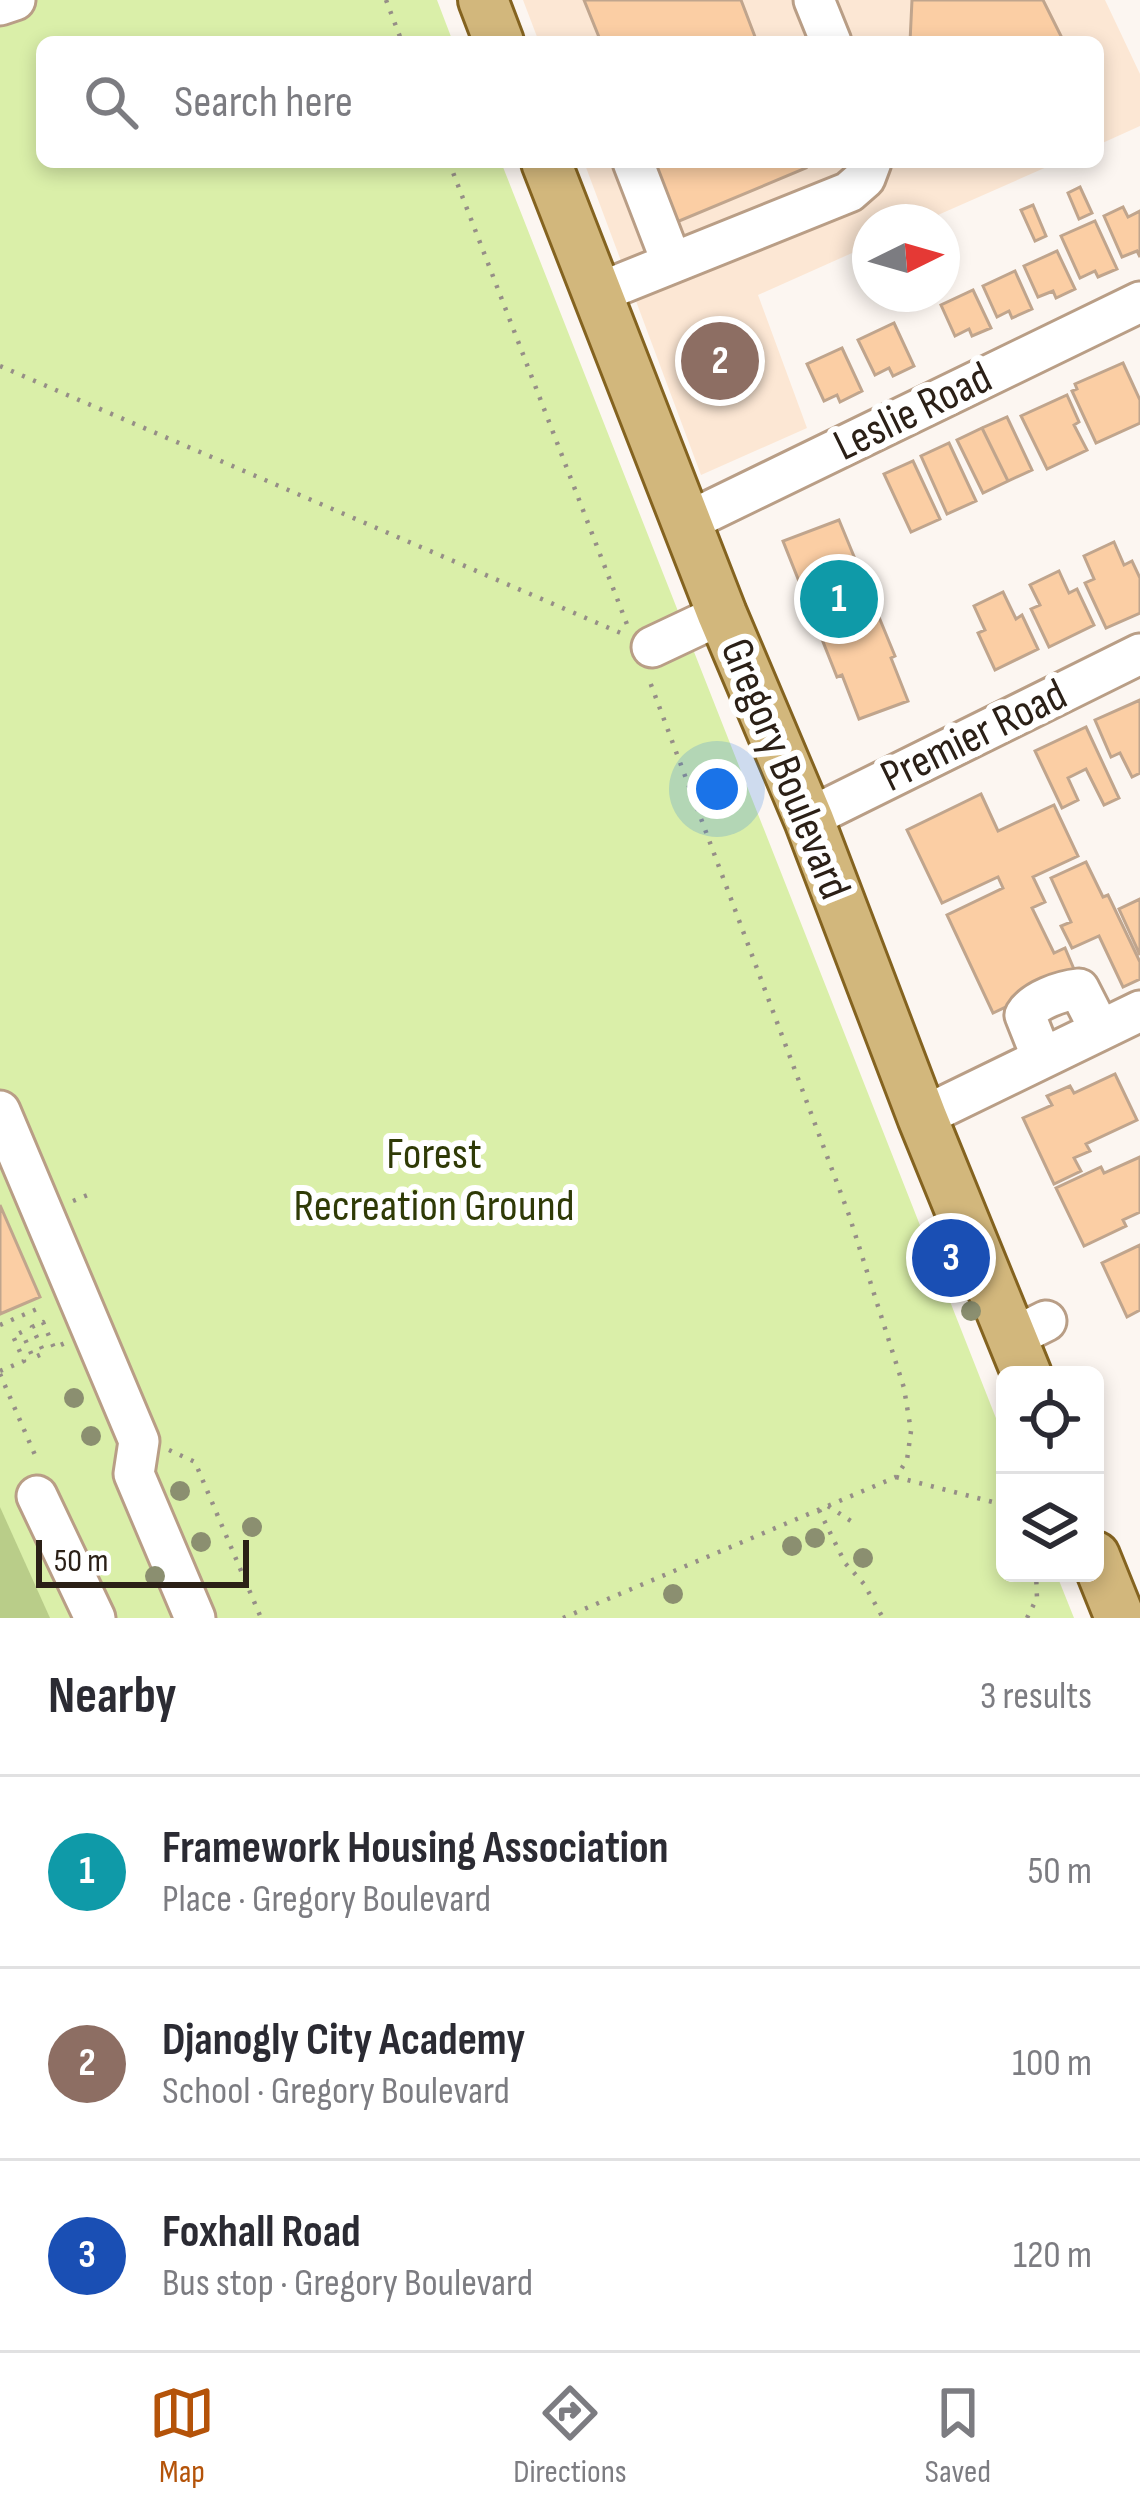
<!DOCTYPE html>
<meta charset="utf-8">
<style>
body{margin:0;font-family:"Sofia Sans Condensed",sans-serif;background:#f7f7f7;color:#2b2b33}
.controls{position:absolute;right:36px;bottom:36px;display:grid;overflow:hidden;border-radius:18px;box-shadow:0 6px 18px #0003}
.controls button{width:108px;height:108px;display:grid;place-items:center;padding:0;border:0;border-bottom:3px solid #e1e1e2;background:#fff;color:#2b2b33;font:60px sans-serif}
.compass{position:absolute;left:852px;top:204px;width:108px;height:108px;border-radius:50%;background:#fff;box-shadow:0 6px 18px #0003;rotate:85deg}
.scale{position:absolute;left:36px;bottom:30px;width:213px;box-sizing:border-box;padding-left:12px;border:6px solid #2b2017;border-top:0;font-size:33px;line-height:42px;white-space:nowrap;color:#2b2017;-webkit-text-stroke:9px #fff;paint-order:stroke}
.you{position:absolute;left:717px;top:789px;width:42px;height:42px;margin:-30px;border:9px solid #fff;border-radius:50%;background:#1a73e8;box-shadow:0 0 0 18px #1a73e833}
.badge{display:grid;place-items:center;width:78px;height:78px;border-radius:50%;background:#b45309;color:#fff;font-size:39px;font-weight:700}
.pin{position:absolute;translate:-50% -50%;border:6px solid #fff;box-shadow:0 3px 12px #0006}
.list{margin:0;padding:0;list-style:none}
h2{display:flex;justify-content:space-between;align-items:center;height:156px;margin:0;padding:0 48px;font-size:51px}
h2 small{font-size:39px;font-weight:400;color:#7c7c81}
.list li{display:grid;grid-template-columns:78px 1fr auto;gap:36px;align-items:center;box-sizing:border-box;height:192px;padding:0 48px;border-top:3px solid #e1e1e2}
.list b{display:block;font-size:45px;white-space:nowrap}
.list p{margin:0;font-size:39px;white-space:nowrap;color:#7c7c81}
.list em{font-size:39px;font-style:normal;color:#7c7c81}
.icon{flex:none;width:66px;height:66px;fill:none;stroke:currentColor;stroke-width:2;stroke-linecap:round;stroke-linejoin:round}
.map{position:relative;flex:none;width:1140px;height:1618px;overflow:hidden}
.search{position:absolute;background:#fff;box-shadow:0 6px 18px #0003;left:36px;right:36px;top:36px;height:132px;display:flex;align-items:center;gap:30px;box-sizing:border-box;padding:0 42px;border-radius:18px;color:#7c7c81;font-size:45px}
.sheet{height:732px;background:#fff}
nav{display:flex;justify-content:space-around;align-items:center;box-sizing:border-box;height:168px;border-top:3px solid #e1e1e2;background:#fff;font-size:33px;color:#7c7c81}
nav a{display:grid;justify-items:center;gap:6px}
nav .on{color:#b45309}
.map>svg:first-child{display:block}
</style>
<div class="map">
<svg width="1140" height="1618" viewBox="0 0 1140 1618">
<rect width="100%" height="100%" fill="#fcf6f1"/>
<!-- built -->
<path fill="#fce7d4" d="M523 0H1105L1140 74V126L1098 145V42H539Z
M584 162H1058L922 222H870V245L758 295 807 428 701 475Z"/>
<!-- green -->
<path fill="#daefa9" d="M0 0H437L453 42H42V162H501L1005 1441V1573H1056L1074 1618H0Z"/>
<!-- forest -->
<path fill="#b9cd89" d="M0 1507 50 1618H0Z"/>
<!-- building -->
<path fill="#fbcea4" stroke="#c0a58d" stroke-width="3" d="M584 0H741L757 42H601Z
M912 0H1043L1064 42H910Z
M648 162H804L806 168 672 224Z
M1080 187 1092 213 1079 219 1068 193Z
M1033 205 1046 236 1035 241 1021 210Z
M1123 207 1128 217 1140 211V257L1137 251 1122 257 1104 216Z
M1095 221 1117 269 1098 277 1095 271 1080 278 1061 236Z
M1057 251 1075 289 1056 298 1053 291 1038 297 1024 266Z
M1015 271 1032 309 1012 318 1009 311 997 317 983 286Z
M973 290 991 328 972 336 969 329 955 336 941 305Z
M894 323 914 366 893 376 889 368 875 375 858 340Z
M842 348 862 391 840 402 837 395 824 401 807 364Z
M1123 363 1140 400V423L1096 443 1072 391 1077 389 1075 384Z
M1067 395 1079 422 1074 425 1087 450 1047 469 1021 416Z
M1007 417 1032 470 1008 481 982 428Z
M982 428 1008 481 983 493 957 440Z
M949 443 976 501 947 514 921 456Z
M913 461 940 519 911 532 884 474Z
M839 520 895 656 891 658 908 701 859 719 842 675 837 677 783 541Z
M1114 542 1124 565 1132 561 1140 578V613L1106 628 1085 583 1094 579 1084 556Z
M1059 571 1069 593 1077 589 1094 625 1049 647 1031 609 1040 605 1030 585Z
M1003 592 1016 619 1022 615 1038 649 995 670 978 633 985 630 974 606Z
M1140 700V773L1132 777 1120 753 1111 757 1095 720Z
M1086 727 1119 798 1104 805 1086 769 1068 778 1078 800 1062 808 1035 751Z
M981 794 998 831 1054 805 1078 856 1033 877 1045 902 1032 908 1054 953 1065 948 1076 974 993 1013 947 915 1003 888 998 877 942 903 907 830Z
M1086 862 1103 897 1108 895 1140 962V979L1123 987 1099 936 1072 948 1061 926 1071 922 1051 878Z
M1140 899V955L1119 909Z
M1115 1074 1137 1120 1086 1144 1090 1151 1074 1158 1081 1171 1054 1184 1023 1118 1052 1105 1047 1096 1070 1086 1074 1093Z
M1140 1157V1212L1123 1220 1126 1226 1084 1246 1056 1188 1101 1167 1104 1173Z
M0 1205 40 1297 0 1314Z
M1140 1245V1310L1127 1317 1102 1263Z"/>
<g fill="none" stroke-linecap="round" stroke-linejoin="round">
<defs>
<path id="minor" d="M814 0 831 42
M0 5 15 0
M633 162 672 263
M598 293 849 192 865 178 871 162
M687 522 1140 302
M652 647 722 614
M809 820 827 809 1140 654
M1042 1058 1025 1015C1034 1000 1061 991 1079 989L1100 1030
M0 1111 139 1441 134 1474 195 1618
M922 1117 1140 1011
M1012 1338 1046 1321
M37 1496 95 1618"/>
<path id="major" d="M483 0 499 42
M546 162 722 614 809 820 922 1117 1027 1375
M1095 1556 1120 1618"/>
</defs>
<!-- minor casing -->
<use href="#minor" stroke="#b99e86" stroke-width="45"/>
<!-- major casing -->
<use href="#major" stroke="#846320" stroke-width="54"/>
<!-- path -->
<path stroke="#968e87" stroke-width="4.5" stroke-dasharray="3 9" stroke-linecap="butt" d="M386 0 402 42
M449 162 628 627
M0 366 623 634
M73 1201 95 1192
M0 1325 44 1306
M0 1371 24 1361 13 1336 22 1332 33 1358 44 1353 32 1327 43 1322 54 1348 65 1343
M0 1374 38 1462
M169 1450 195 1462 261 1618
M896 1477 993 1502 1005 1507
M828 1506 854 1523
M819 1510 845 1563 864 1584 883 1618
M563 1618 896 1477 907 1460 911 1431 904 1388 849 1215 650 682
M1027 1618 1037 1598 1036 1573"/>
<!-- minor -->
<use href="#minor" stroke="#fff" stroke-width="39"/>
<!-- major -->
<use href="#major" stroke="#d2b77c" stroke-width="48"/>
</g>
<!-- trees -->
<g fill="#8b8f70">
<circle cx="971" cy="1311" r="10"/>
<circle cx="74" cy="1398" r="10"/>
<circle cx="91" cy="1436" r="10"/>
<circle cx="180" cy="1491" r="10"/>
<circle cx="252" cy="1527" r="10"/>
<circle cx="815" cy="1538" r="10"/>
<circle cx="201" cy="1542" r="10"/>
<circle cx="792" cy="1546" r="10"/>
<circle cx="863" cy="1558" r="10"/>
<circle cx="155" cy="1576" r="10"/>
<circle cx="673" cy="1594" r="10"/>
</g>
<g text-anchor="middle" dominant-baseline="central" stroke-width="12" stroke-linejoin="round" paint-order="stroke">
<!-- street labels -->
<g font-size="45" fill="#2b2017" stroke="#fff">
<text transform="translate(913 412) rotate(-26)">Leslie Road</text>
<text transform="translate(974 736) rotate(-26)">Premier Road</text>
<text transform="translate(785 769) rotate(68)">Gregory Boulevard</text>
</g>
<!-- park labels -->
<g font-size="45" fill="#2f3a06" stroke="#fff">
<text x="434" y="1154">Forest<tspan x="434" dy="52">Recreation Ground</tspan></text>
</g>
</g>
</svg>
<div class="controls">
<button><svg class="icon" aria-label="locate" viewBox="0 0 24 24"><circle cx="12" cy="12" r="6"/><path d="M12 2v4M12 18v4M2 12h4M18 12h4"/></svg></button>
<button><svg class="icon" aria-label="layers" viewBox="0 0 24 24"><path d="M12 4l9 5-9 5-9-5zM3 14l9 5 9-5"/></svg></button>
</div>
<svg class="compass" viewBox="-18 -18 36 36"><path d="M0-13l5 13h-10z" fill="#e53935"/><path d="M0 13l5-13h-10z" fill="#7c7c81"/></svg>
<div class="scale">50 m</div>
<div class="you"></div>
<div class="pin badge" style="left:839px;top:599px;background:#0f9aa8">1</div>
<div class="pin badge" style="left:720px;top:361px;background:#8d6e63">2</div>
<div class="pin badge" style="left:951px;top:1258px;background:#1a4fb4">3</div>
<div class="search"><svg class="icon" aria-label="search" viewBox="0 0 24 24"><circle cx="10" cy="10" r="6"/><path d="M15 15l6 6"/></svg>Search here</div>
</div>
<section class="sheet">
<h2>Nearby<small>3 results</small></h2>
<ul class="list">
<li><span class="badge" style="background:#0f9aa8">1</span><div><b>Framework Housing Association</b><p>Place · Gregory Boulevard</p></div><em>50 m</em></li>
<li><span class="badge" style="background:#8d6e63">2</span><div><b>Djanogly City Academy</b><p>School · Gregory Boulevard</p></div><em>100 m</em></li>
<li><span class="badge" style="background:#1a4fb4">3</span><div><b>Foxhall Road</b><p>Bus stop · Gregory Boulevard</p></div><em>120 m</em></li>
</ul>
</section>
<nav>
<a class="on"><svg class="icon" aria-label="map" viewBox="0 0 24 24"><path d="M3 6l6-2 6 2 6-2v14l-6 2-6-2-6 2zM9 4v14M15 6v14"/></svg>Map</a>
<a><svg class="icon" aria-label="directions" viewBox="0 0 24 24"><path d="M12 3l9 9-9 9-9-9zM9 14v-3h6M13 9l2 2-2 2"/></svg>Directions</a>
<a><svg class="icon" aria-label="saved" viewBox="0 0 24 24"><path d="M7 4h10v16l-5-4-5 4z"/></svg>Saved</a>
</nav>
